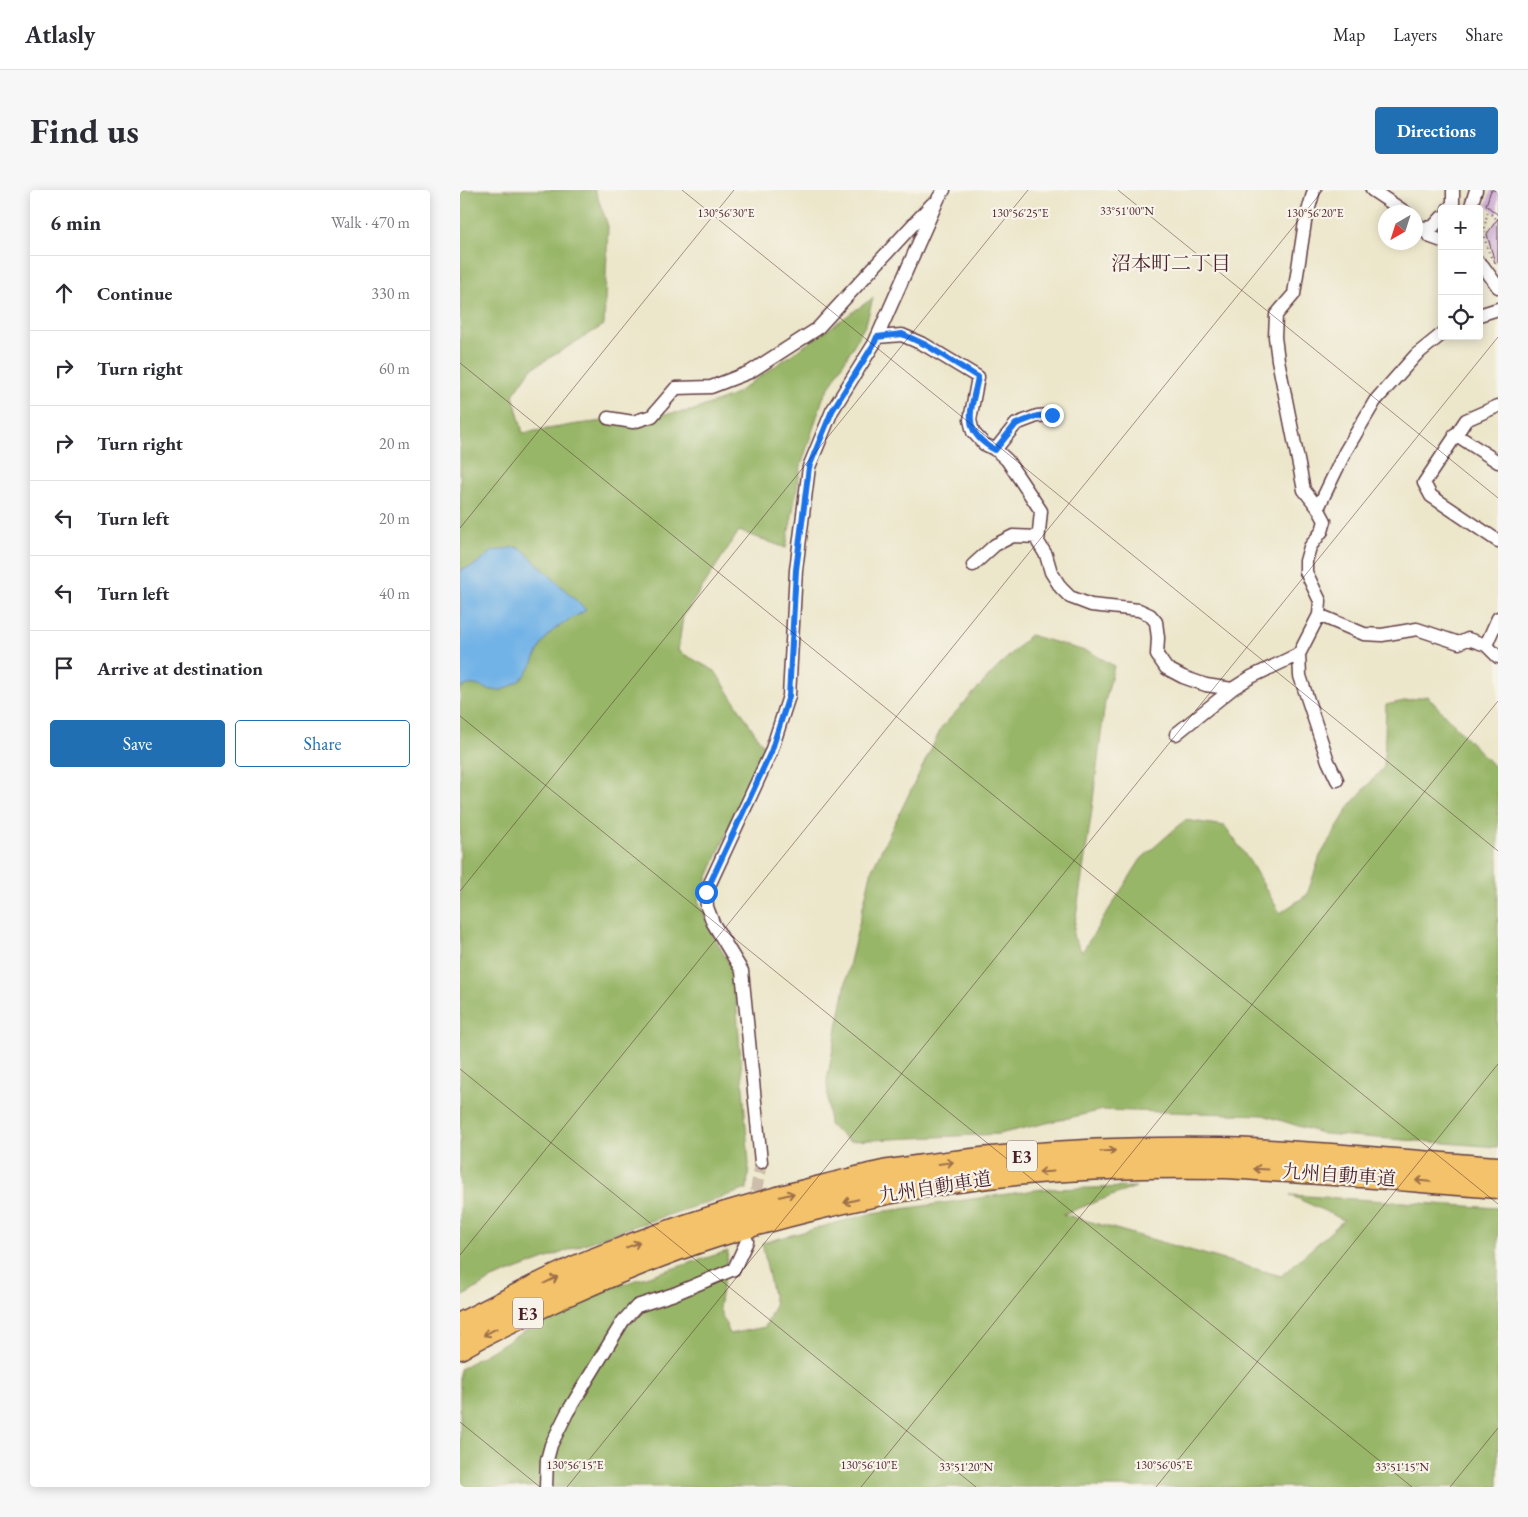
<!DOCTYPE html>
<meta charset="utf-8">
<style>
body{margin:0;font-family:"EB Garamond","Noto Serif JP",serif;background:#f7f7f7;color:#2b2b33}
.controls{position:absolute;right:15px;top:15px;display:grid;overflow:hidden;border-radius:5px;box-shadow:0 2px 12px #0003}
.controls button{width:45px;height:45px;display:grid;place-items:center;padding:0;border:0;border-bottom:1px solid #e1e1e2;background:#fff;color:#2b2b33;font:25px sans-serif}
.compass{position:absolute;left:918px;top:15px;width:45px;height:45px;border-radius:50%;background:#fff;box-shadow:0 2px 12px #0003;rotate:219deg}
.stop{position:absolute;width:15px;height:15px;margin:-11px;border:4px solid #1a73e8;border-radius:50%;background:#fff}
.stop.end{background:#1a73e8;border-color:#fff;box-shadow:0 1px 5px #0008}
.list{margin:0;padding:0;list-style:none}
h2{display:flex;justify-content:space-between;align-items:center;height:65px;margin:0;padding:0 20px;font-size:21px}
h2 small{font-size:16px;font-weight:400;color:#7c7c81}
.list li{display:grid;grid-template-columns:32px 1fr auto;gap:15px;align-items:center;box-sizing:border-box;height:75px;padding:0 20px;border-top:1px solid #e1e1e2}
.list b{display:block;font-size:19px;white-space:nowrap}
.list em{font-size:16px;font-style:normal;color:#7c7c81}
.actions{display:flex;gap:10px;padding:15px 20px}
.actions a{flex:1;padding:11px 0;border:1px solid #1f6fb2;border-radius:5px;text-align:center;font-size:18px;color:#1f6fb2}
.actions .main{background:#1f6fb2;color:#fff}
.icon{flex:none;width:28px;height:28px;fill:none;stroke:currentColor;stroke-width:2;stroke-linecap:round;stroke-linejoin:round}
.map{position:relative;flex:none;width:1038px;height:1297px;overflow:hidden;border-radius:5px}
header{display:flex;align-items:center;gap:30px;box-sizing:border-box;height:70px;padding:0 25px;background:#fff;border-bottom:1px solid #e1e1e2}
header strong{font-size:24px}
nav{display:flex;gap:28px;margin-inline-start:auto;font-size:18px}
.intro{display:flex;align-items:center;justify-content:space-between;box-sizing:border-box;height:120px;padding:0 30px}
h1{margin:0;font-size:35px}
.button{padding:12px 22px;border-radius:5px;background:#1f6fb2;color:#fff;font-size:18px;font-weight:700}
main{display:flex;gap:30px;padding:0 30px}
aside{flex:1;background:#fff;border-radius:5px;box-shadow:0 2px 12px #0003}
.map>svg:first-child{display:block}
</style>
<header>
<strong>Atlasly</strong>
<nav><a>Map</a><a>Layers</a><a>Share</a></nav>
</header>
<div class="intro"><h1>Find us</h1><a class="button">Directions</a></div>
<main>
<aside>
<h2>6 min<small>Walk · 470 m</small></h2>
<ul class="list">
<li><svg class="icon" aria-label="ahead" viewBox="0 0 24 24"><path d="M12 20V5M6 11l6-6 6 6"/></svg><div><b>Continue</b></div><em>330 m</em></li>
<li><svg class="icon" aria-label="right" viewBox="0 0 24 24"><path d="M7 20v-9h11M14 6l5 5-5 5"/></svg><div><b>Turn right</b></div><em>60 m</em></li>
<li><svg class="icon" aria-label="right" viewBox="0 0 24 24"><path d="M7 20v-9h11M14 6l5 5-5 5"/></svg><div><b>Turn right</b></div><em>20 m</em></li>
<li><svg class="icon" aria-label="left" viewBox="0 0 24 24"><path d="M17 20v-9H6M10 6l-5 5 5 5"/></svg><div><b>Turn left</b></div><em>20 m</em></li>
<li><svg class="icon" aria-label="left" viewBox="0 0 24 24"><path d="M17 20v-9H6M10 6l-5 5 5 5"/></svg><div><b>Turn left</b></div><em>40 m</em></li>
<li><svg class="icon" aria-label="arrive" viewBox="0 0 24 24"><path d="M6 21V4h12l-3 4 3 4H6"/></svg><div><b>Arrive at destination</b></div></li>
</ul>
<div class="actions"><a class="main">Save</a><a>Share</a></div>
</aside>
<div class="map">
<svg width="1038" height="1297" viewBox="0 0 1038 1297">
<rect width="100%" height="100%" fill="#f7f3e8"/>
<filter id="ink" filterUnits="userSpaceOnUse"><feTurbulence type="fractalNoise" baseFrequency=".02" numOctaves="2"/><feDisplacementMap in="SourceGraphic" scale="10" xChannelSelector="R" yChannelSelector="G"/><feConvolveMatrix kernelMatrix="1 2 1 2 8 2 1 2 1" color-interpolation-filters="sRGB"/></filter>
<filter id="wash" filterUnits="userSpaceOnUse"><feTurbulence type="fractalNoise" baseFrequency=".0096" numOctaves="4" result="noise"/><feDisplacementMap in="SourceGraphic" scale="20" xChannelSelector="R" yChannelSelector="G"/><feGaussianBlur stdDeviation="1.12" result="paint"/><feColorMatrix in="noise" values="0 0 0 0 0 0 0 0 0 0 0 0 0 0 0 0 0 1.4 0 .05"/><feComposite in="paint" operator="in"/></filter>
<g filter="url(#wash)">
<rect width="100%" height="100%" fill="#ece6ca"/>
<!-- forest -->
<path fill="#98b668" stroke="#716a4a" d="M0 0H135L148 36 144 135 71 179 53 205 63 243 118 234 231 221 272 206 413 108 406 134 363 208 341 276 326 358 279 341 223 427 218 461 255 481 304 557 238 710 250 740 274 782 289 974 287 999 151 1044 32 1089 0 1108Z
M570 445 632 463 654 476 645 512 631 627 613 746 622 762 681 669 725 630 765 636 790 672 820 723 847 705 860 666 891 614 924 577 926 515 967 506 1038 581V957L864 944 803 925 643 920 539 944 389 951 369 935 367 890 389 776 412 679 482 537 534 481Z
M676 997 603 1024 821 1086 884 1030 830 1005 1038 1018V1297H0V1179L65 1141 151 1098 268 1061 259 1118 270 1144 305 1137 315 1115 302 1053 413 1023 583 999Z"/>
<!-- water -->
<path fill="#72b3e7" stroke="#5e6989" d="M56 357 63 360 126 420C113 429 97 434 86 448 74 464 73 484 54 494 48 498 40 502 32 500 20 498 12 490 0 499V380L13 376 33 361Z"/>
<g id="blocks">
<!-- building -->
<path fill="#c9aad5" d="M1031 0H1038V25L1026 15Z
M1038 28V72L1035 73 1027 44Z"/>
</g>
</g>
<g filter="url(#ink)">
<use href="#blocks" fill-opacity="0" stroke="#623d43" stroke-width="1"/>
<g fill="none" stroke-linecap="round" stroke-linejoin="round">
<!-- street-tunnel -->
<path stroke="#ccbeaa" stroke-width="12" stroke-dasharray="12 6" stroke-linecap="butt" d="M293 1019 301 972"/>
<defs>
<path id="street" d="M854 0 845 32 834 104 816 125 815 147 818 170 844 300 858 318 865 331 862 341 850 357 846 371V382L860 411 859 425 839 464 840 486 868 571 877 590
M912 0 945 22
M988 19 993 14V0
M1010 19 1016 0
M956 33 971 47 982 51
M962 38 973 37 982 27
M1019 73 1023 76 1038 97
M1019 125 1038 119
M417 147 442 145 465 155 518 187 510 230 513 242 524 254 536 260 547 270 581 321 578 352 586 365 591 382 601 398 610 407 631 415 679 420 690 425 696 432 698 448 697 465 706 478 723 487 746 495 772 499 791 487 839 464
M1038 216 1006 230 964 293 971 306 1038 351
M148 228 173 232 192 226 216 198 251 197 290 182 357 139 472 14
M995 244 1038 272
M535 260 556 234 577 226 592 225
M858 318 885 262 915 211 956 165 982 144
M513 375 535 355 553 346 578 347
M859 425 904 444 922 445 957 439 999 453 1008 449 1026 455 1038 467
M1026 455 1038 428
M716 544 772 499
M301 972 282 781 253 733 247 717 246 702 311 562 329 506 336 380 349 277 372 221 414 154 479 7 484 0
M86 1297 87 1270 91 1255 107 1223 163 1131 177 1116 214 1104 274 1079 287 1051"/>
<path id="highway" d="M0 1134C43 1113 86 1089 130 1071 207 1040 285 1015 365 996 386 991 407 985 428 981 537 964 649 957 760 959 853 961 945 972 1038 978
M0 1158C34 1138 70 1122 106 1105 155 1083 205 1062 256 1046 360 1014 468 991 577 982 639 977 702 976 765 977 786 978 808 980 829 981 899 985 968 992 1038 997"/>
</defs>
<!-- street casing -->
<use href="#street" stroke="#623d43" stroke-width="15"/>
<!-- highway casing -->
<use href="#highway" stroke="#623d43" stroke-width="25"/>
<!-- path -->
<path stroke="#623d43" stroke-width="2" stroke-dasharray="1 4" stroke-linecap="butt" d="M1031 67C1023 51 1023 38 1028 22L1038 30"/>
<!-- street -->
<use href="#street" stroke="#fff" stroke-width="12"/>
<!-- highway -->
<use href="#highway" stroke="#f3c26a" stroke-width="22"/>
</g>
<!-- one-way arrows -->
<defs><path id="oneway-shaft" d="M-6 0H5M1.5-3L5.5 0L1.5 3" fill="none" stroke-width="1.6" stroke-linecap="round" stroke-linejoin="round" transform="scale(1.25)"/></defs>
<g stroke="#9e704a">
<use href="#oneway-shaft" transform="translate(648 961) rotate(-3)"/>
<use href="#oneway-shaft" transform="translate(486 973) rotate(-8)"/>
<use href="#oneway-shaft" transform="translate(801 979) rotate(-177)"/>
<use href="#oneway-shaft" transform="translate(586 982) rotate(176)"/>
<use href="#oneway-shaft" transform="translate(963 991) rotate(-175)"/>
<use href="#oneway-shaft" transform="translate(327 1005) rotate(-14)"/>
<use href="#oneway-shaft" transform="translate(391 1011) rotate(167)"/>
<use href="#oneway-shaft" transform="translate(173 1055) rotate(-21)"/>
<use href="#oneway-shaft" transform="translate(91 1090) rotate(-26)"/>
<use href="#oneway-shaft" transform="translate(30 1142) rotate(152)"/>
</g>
</g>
<g fill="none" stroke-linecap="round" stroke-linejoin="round" filter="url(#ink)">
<!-- route -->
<path stroke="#1a73e8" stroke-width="6" d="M246 702 311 562 329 506 336 380 349 277 372 221 414 154 417 147 442 144 466 155 518 187C512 220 499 240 535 260L556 234 577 226 592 225"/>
</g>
<!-- ticks -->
<path fill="none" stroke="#4a1f2b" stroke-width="1" stroke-opacity="0.45" d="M222 0 1038 661M658 0 1038 308M0 173 1038 1014M0 338 274 0M0 526 952 1297M0 701 568 0M0 879 516 1297M0 1065 863 0M0 1232 80 1297M107 1297 1038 147M401 1297 1038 511M696 1297 1038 874M990 1297 1038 1238"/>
<g text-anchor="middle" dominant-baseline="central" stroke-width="4.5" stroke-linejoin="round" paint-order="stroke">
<!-- shield labels -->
<g fill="#f7f3e8" stroke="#7e5f64" stroke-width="1">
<rect x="547" y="950.5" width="30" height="31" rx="4"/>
<rect x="53" y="1107.5" width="30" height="31" rx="4"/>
</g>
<g font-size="18" font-weight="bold" fill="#4a1f2b">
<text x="562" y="966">E3</text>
<text x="68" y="1123">E3</text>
</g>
<!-- street labels -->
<g font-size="19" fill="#4a1f2b" stroke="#f7f3e8">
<text transform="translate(879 985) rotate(4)">九州自動車道</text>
<text transform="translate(475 997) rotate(-9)">九州自動車道</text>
</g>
<!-- neighbourhood labels -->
<g font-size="20" fill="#4a1f2b" stroke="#f7f3e8">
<text x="711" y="73">沼本町二丁目</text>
</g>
</g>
<g font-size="12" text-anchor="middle" fill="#4a1f2b" stroke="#f7f3e8" stroke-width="4.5" stroke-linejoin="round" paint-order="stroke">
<text x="667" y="25">33°51'00"N</text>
<text x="266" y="27">130°56'30"E</text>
<text x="560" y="27">130°56'25"E</text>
<text x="855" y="27">130°56'20"E</text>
<text x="115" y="1279">130°56'15"E</text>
<text x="409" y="1279">130°56'10"E</text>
<text x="704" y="1279">130°56'05"E</text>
<text x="506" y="1281">33°51'20"N</text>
<text x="942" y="1281">33°51'15"N</text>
</g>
</svg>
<div class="controls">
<button>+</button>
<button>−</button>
<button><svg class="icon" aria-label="locate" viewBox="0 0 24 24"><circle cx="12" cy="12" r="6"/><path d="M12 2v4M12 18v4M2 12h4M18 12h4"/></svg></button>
</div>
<svg class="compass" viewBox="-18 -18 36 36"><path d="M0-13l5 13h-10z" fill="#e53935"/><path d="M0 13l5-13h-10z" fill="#7c7c81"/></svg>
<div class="stop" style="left:246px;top:702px"></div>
<div class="stop end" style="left:592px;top:225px"></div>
</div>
</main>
